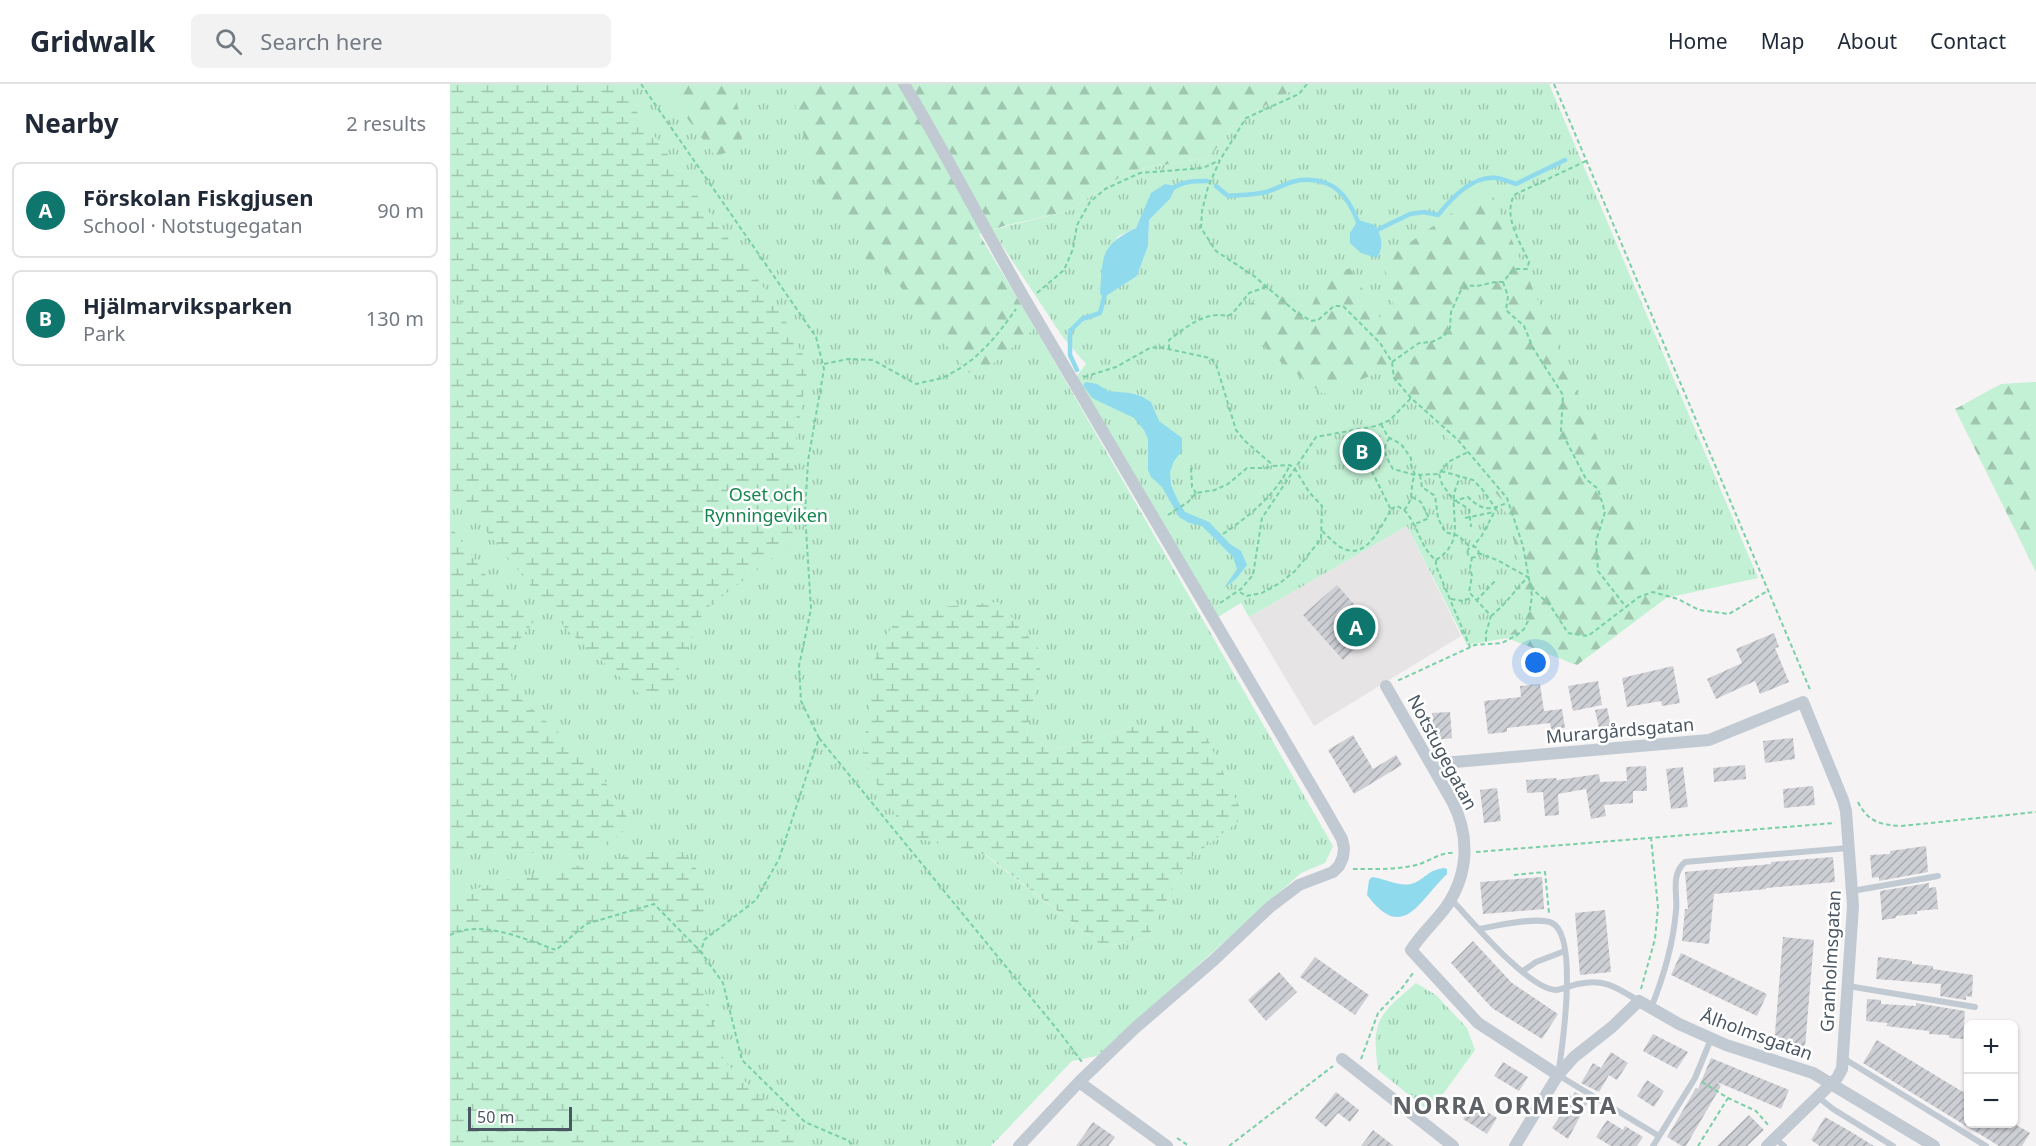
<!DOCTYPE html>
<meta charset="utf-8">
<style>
body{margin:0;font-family:"Noto Sans",sans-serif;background:#f2f2f3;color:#1f2937}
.controls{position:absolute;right:18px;bottom:18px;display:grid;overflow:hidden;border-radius:9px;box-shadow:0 2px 4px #0004}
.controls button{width:54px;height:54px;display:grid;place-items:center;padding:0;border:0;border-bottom:2px solid #e0e1e3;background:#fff;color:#1f2937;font:30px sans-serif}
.scale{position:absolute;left:18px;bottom:15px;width:104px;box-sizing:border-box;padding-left:6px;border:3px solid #4a5661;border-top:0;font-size:16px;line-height:21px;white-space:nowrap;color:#4a5661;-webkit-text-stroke:4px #fff;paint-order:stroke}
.you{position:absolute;left:1086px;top:579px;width:21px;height:21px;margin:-15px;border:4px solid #fff;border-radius:50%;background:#1a73e8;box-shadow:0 0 0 9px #1a73e833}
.badge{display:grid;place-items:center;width:39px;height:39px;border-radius:50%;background:#0f766e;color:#fff;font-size:20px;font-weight:700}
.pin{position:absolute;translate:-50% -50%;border:3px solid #fff;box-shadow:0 2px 6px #0006}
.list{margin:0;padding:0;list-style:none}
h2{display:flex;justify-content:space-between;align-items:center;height:78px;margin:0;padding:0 24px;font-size:26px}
h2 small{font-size:20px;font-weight:400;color:#747a83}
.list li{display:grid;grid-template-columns:39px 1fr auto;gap:18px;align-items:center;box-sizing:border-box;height:96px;margin:0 12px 12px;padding:0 12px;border:2px solid #e0e1e3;border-radius:9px}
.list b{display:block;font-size:22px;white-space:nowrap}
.list p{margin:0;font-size:20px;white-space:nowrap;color:#747a83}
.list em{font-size:20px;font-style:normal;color:#747a83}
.icon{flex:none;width:33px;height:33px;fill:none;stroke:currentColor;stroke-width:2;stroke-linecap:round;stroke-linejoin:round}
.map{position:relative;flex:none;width:1586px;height:1062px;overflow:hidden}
header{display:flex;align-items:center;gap:36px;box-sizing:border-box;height:84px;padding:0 30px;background:#fff;border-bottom:2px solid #e0e1e3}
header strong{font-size:28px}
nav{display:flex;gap:33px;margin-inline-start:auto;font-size:21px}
.search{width:420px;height:54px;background:#f2f2f3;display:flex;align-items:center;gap:15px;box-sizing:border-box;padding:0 21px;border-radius:9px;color:#747a83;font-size:22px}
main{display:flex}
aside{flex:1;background:#fff}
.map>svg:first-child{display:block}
</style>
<header>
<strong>Gridwalk</strong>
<div class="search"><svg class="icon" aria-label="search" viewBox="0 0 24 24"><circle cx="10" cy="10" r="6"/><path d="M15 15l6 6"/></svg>Search here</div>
<nav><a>Home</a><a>Map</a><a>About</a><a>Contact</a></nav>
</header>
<main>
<aside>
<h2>Nearby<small>2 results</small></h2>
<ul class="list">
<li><span class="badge">A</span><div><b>Förskolan Fiskgjusen</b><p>School · Notstugegatan</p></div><em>90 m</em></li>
<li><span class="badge">B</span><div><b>Hjälmarviksparken</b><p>Park</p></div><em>130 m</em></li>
</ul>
</aside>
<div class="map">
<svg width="1586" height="1062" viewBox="0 0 1586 1062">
<defs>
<pattern id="grass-tufts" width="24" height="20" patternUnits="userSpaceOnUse" patternTransform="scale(1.5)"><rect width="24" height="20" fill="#c3f1d5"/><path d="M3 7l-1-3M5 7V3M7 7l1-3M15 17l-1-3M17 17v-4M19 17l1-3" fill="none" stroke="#a0c6b0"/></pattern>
<pattern id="forest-firs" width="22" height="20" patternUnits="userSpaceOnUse" patternTransform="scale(1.5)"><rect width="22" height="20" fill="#c3f1d5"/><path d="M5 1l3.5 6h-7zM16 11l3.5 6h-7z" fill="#a0c6b0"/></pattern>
<pattern id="wetland-marsh" width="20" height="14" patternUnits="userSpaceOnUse" patternTransform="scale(1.5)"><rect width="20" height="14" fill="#c3f1d5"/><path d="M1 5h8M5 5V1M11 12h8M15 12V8" fill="none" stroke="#a0c6b0"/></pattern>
<pattern id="building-hatch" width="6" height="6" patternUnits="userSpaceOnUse" patternTransform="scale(1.5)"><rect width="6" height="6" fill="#cdcfd5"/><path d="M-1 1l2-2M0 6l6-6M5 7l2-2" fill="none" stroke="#a8abb0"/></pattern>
</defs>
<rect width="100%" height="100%" fill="#f5f3f3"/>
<!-- education -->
<path fill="#e6e4e5" d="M957 442 1011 552 864 642 799 533Z"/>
<!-- grass -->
<path fill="url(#grass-tufts)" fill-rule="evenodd" d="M0 0H389L582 246 585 244 883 762 875 779 851 789 647 972 622 977 541 1062H0ZM586 601 576 651 606 666 680 643 794 733 737 777 698 853 654 863 535 771Z
M846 0H1099L1308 494 1216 514 1127 581 1057 554 1017 561 957 442 799 533 791 519 768 533 626 293 636 280 612 252 542 146 618 127 679 87 760 73 786 38 846 4ZM720 115 699 136 698 162 687 192 653 214 667 153 686 144 691 134Z
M966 899 986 911 1017 944 1025 966 980 1028 928 986C921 935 929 931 966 899Z"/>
<!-- forest -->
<path fill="url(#forest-firs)" d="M212 0H283L289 28 293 64 265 72Z
M361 0H846V4L786 38 760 73 679 87 618 127 554 142 529 150 585 244 529 292 518 288 441 191 411 172 415 152 384 134 365 90 345 22Z
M1039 103 1216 514 1127 581 1057 554 1073 536 1070 478 1052 416 936 286 873 310 818 268 791 224 823 208 860 226 873 196 900 184 930 234 946 229 932 178Z
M1586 298V488L1505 325 1551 300Z"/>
<!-- wetland -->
<path fill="url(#wetland-marsh)" d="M0 0H167L331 228 358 281 344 370 342 460 254 526 220 605 196 616 117 546 0 403V218L16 225 0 206Z
M0 442 43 501 85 536 54 575 71 615 145 681 181 740 158 761 97 770 16 764 0 776Z
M549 518 593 570 576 651 606 666 680 643 751 641 794 733 737 777 698 853 654 863 536 771 458 752 412 675 427 564 454 526Z
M229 763 255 796 253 900 274 977 362 1062H0V812L63 794Z"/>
<!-- water -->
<path fill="#90daee" d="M715 100 726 102 720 115 699 136 698 162 687 192 653 214 650 209C653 171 650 162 686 144L701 109Z
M908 136 925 141C932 152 934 163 927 174L911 169 900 159V149Z
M636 298 647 300 658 307 680 309 691 312 701 318 709 337 732 354V367L724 377 720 388 721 401 728 417 735 428 759 438 780 460 791 467 797 481 786 495 774 504 787 485 783 473 752 442 739 439 729 433 712 403 701 393 698 386V355L694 346 684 334 642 314 633 301Z
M994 784 997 785V790C968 818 953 859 917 811L919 796 922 793C936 795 951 804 964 799 976 794 978 786 994 784Z"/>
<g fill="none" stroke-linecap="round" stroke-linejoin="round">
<!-- stream -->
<path stroke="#90daee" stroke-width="4.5" d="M766 102 778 112C790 111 804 111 816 108 827 105 839 97 851 96 884 93 898 112 909 140
M722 105C732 97 745 97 757 97
M923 148 960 130 974 128 988 131C1002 114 1022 91 1047 94 1053 95 1060 98 1066 100L1115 76
M627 286 620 271V247L632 235 650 229 655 210"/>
</g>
<!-- building -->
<path fill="url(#building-hatch)" d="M887 501 927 546 893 576 853 531Z
M1324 549 1329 563 1325 564 1339 598 1310 610 1305 597 1266 615 1257 595 1292 579 1286 565Z
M1223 582 1230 619 1212 622 1211 617 1177 623 1172 594Z
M1148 597 1152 621 1123 627 1118 602Z
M1090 600 1094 627 1112 625 1115 644 1101 646 1100 639 1057 644V648L1038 650 1034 617 1071 613 1070 602Z
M1157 624 1161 642 1149 644 1145 626Z
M1000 628 1002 654 984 656 982 629Z
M903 651 923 685 946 671 952 681 904 710 878 666Z
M1343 654 1345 675 1315 679 1313 657Z
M1295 681 1296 695 1264 698 1263 684Z
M1196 682 1197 707H1183V719L1154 721 1156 732 1141 735 1136 705 1108 710 1109 731 1095 732 1093 708 1077 709 1076 696 1106 694 1107 696 1149 690 1150 698 1177 697 1176 683Z
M1233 683 1238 723 1221 725 1216 685Z
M1363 702 1365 721 1334 724 1333 705Z
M1047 704 1051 737 1034 739 1030 706Z
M1476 762 1478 788 1429 797V793L1422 794 1420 771 1440 770V767Z
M1383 773 1385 798 1316 804V805L1264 810 1259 860 1232 857 1235 825H1238L1235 788 1321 780V778Z
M1092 793 1094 825 1033 830 1030 798Z
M1479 799V804L1486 803 1488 825 1467 827V830L1446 832V834L1432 836 1430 807Z
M1155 826 1161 888 1130 891 1125 829Z
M1333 853 1364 856 1355 963 1324 961Z
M1023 857 1062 899 1108 930 1092 955 1042 924 1001 879Z
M1231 869 1317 910 1307 932 1221 891Z
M865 873 919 911 905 931 850 893Z
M1428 873 1462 877V880L1483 882V885L1523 891 1522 913 1516 912V916L1490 912 1491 900 1426 895Z
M829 888 847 908 816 937 798 916Z
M1417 915 1431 916V920L1466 922V919L1515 927 1513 955 1499 954V951L1479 950V947L1436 942 1438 939 1416 937Z
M1203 950 1238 968 1227 985 1193 967Z
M1427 956 1518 1011V1040H1565L1580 1049 1572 1062H1549L1413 979Z
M1161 968 1178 979 1167 996 1159 991 1149 1008 1131 999 1143 979 1151 984Z
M1261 974 1339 1006 1331 1025 1267 998 1271 1002 1236 1062H1232L1217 1053 1246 1004 1248 1005Z
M1053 978 1078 993 1069 1007 1044 992Z
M1197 996 1214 1007 1204 1023 1187 1012Z
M886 1008 909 1026 900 1038 888 1029 876 1043 865 1034Z
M1125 1008 1139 1016 1118 1055 1102 1044 1112 1029 1108 1027 1119 1010 1122 1013Z
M1023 1019 1047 1034 1037 1050 1013 1035Z
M1299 1031 1314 1046 1297 1062H1267Z
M1375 1033 1398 1046 1424 1062H1370L1361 1056Z
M1157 1036 1173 1046 1175 1042 1193 1053 1187 1062H1161L1146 1053Z
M643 1038 665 1053 658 1062H626Z
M923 1046 944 1062H911Z"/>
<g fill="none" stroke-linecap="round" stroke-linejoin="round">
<!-- path -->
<path stroke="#7ad0a6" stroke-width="2" stroke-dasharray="4.5 3" stroke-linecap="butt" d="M191 0 366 253 374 285 358 377 355 429 361 525 349 582 351 617 369 654 329 775 306 816 254 856 251 868 273 899 292 976 355 1038 399 1057 403 1062
M857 0 849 10 796 34 770 76 758 103 752 127 751 144 766 167 804 192 846 228 861 237 868 236 884 222H893L930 259 942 278 944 294 961 314 1008 356 1057 414 1073 462 1082 512 1078 537 1074 545 1067 551 1052 559 1025 561 947 597
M1104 0 1361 608
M1053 198 1058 212 1056 226 1074 242 1083 264 1113 311 1111 347 1136 395 1148 405 1155 428 1146 457 1148 487 1176 523
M587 209 614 186 623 165 627 141 640 118 655 105 690 89 753 84 770 76
M719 265V256C736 243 755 227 778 232L783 229 799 209 816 203
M942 278 969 259 982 258 994 252 1000 244 1001 228 1010 208 1017 201C1032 204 1038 197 1053 198L1064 185H1077L1079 178C1070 157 1053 134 1064 111L1136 77
M374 280 398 275 423 276 466 300C477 297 489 296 498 291 528 276 547 252 566 225
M634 293 666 283 700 264 709 263 760 274 766 280 786 346 795 357 824 382 840 381 845 385 859 408 872 422 871 455 845 487 830 499 812 509 796 512 788 507
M931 340 938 353 951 360 961 374V381L965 391C959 403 965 415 954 426L947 422 941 425
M940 354C930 364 937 374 943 385L965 391 989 390 998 378 1018 368
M741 384 742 403 746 409
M991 387 1023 396 1032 405 1046 425 1031 453 1023 462
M989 390 992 400 1004 417 1018 413C1032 427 1041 427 1058 418
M970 391 972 403 985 412 988 434 995 448 1009 452 1020 463
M962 413 971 418 979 434 965 440
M1006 417 1019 425 1021 443
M954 426C968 440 970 464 986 476V482L1020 563
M718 431 738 418 746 409 765 406 778 400 797 384H815L822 382
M1015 434 1044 428
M872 447C878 452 886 462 894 465 918 475 931 441 941 426L912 367V355L920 343
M773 450C800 431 825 412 840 381
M1017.5 468a5.5 5.5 0 1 1 11 0a5.5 5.5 0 1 1-11 0Z
M1028 469 1047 476 1078 493C1065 506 1055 521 1041 532
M1022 473 1020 484 1022 492 1019 508 1041 532 1036 549V559
M986 476C1014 458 1002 438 1004 411 1005 404 1009 399 1009 392
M1080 503 1100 521 1118 549 1138 552 1189 513 1203 508 1228 515 1249 526 1279 530 1319 506
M1001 515 1013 517 1021 514
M1026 517 1045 497
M770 519 791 505 803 491 812 434 866 353 926 342 940 336 961 314
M369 654 611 950 632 978
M1408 718C1417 737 1430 741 1451 742L1586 728
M1026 768 1385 739
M903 785C924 785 946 786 966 781 979 778 990 768 1003 769
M1064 791 1095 788 1099 829
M0 851C31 835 75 855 106 866L136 840 204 820 251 868
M1191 905 1205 855 1208 823 1201 754
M911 975 928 929 952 904 963 889
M1252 998 1278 1014 1306 1027 1319 1042
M727 1054 739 1062
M779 1062 883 982
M1248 1062 1278 1014"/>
<!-- service -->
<path stroke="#c1cad2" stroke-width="6" d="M1402 807 1488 792
M1001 815C1021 836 1078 905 1106 906 1112 906 1122 901 1128 900 1155 894 1167 904 1189 917
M1029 845C1045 842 1088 832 1102 839 1129 852 1112 965 1108 991L1209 1052
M1073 887 1086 878 1115 867
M1398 902 1525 923
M1201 924C1214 892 1223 861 1226 827 1228 810 1220 791 1235 778L1398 764
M1393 974 1536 1062
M1368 1013 1383 1025 1443 1062
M1325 1054 1334 1062
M1203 1062 1245 994 1261 955"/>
<!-- minor -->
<path stroke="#c1cad2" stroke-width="12" d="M454 0C497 71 534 145 576 217L875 725 892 755 894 764 893 773 889 782 883 788 849 801 820 823 764 876 684 945 629 998 569 1062
M936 602 1002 717C1020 751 1019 790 996 823 985 838 971 850 961 866L1028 939 1108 991
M982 680 1259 656 1353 618 1393 716 1396 727 1403 822 1392 985 1387 994 1317 1062
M892 975 1003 1062
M629 998 717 1062
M1065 1062 1108 991 1124 973 1162 943 1189 917 1229 940 1276 961 1363 989 1484 1062"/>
</g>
<g text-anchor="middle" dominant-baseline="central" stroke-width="5" stroke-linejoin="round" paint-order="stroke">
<!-- park labels -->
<g font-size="18" fill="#17864f" stroke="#fff">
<text x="316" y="410">Oset och<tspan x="316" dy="21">Rynningeviken</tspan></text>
</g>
<!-- street labels -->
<g font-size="18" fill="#4a5661" stroke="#fff">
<text transform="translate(1170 646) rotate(-5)">Murargårdsgatan</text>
<text transform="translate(993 668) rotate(62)">Notstugegatan</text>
<text transform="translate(1380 877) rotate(-87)">Granholmsgatan</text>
<text transform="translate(1307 950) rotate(20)">Ålholmsgatan</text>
</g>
<!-- district labels -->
<g font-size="24" font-weight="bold" letter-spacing="1.5" fill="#5f6368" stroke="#fff">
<text x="1055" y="1020">NORRA ORMESTA</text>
</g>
</g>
</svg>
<div class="controls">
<button>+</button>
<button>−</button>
</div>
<div class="scale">50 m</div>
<div class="you"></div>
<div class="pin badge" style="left:906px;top:543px">A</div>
<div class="pin badge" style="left:912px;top:367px">B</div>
</div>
</main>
